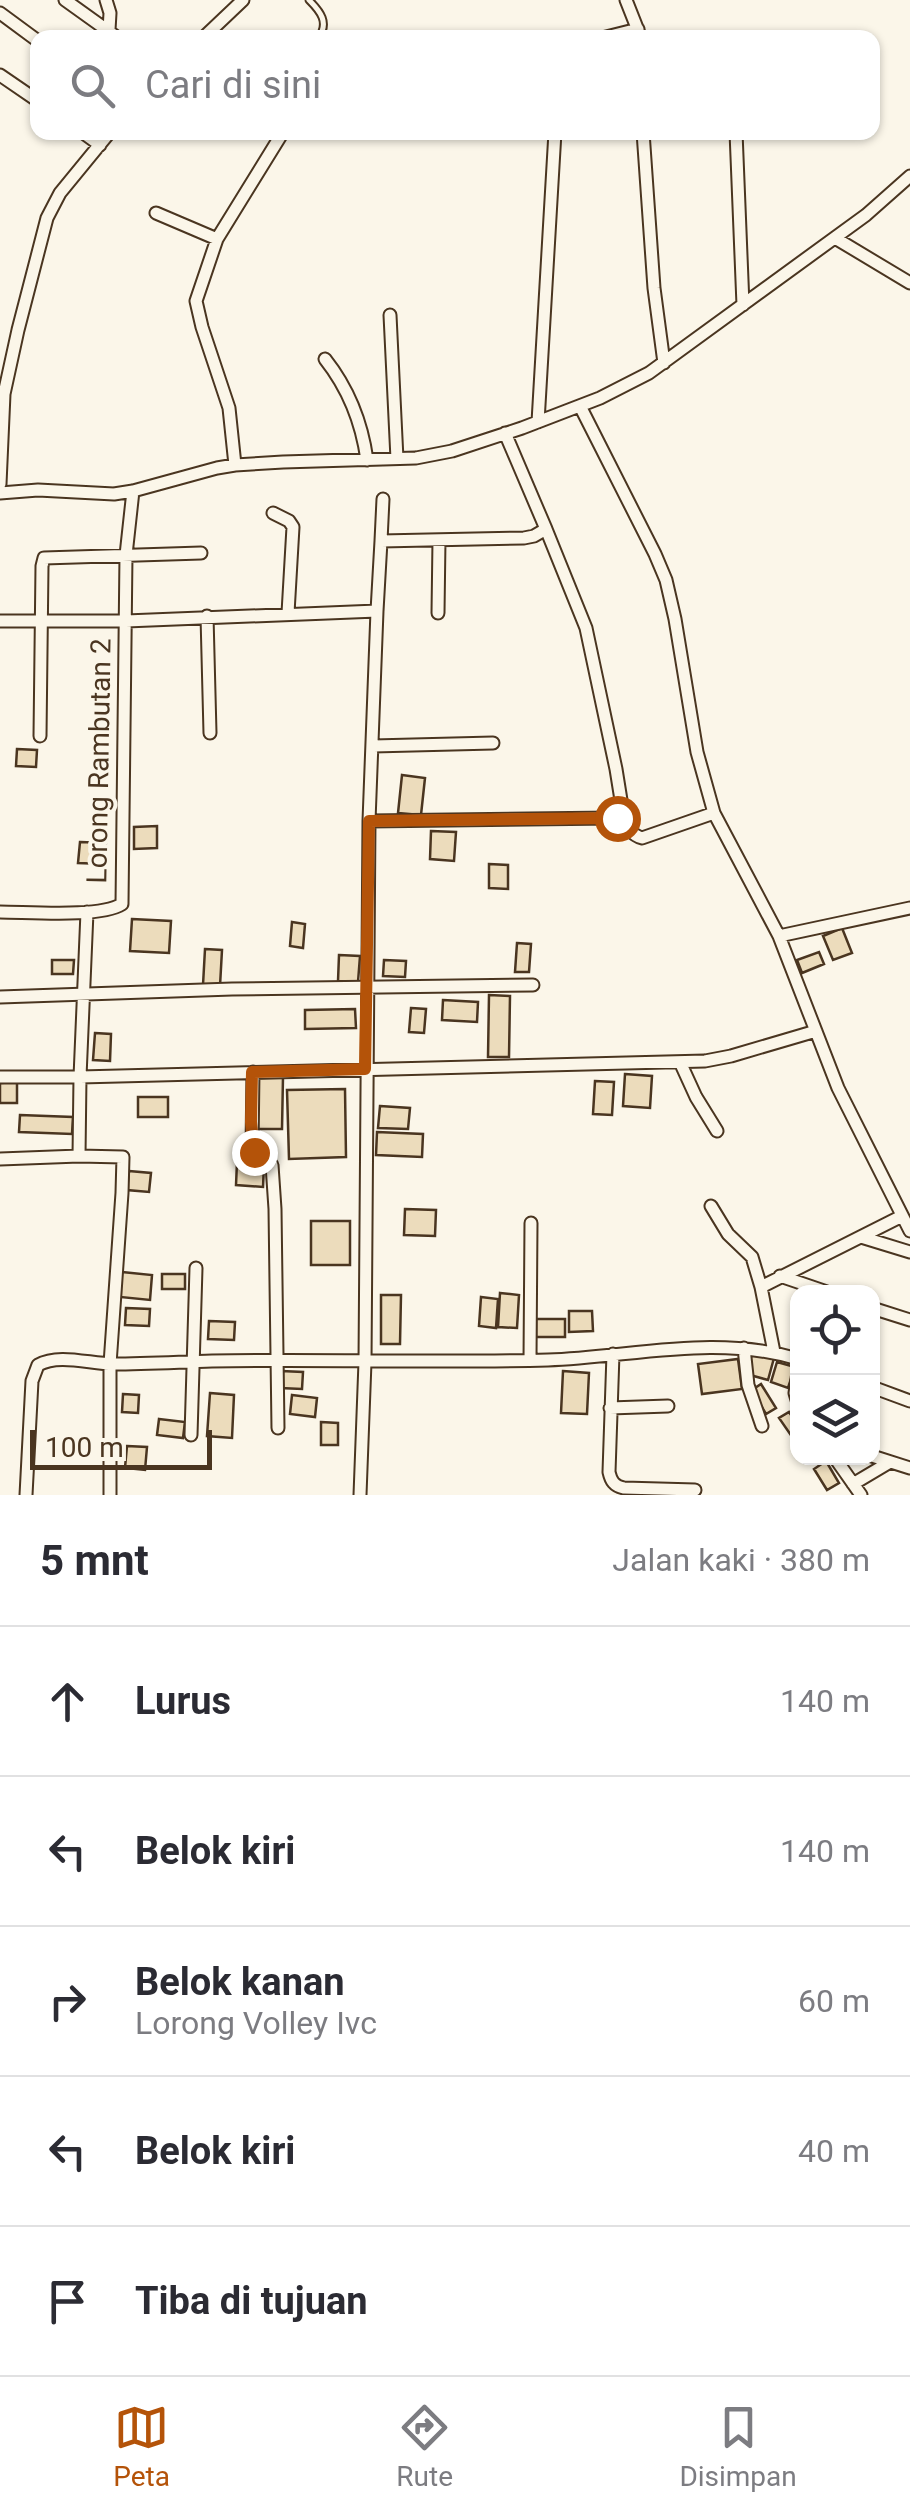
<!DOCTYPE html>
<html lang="id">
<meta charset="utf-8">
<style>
body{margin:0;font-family:Roboto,sans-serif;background:#f7f7f7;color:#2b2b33}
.controls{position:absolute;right:30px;bottom:30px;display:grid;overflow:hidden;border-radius:20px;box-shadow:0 2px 8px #0004}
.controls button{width:90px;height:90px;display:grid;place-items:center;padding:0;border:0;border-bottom:2px solid #e1e1e2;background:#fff;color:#2b2b33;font:50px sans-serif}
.scale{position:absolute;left:30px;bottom:25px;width:182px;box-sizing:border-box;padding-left:10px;border:5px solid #4a3520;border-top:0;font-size:28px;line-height:35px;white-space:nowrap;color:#4a3520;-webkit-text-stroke:8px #fbf6e9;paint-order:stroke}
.stop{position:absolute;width:30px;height:30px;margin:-22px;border:8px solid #b45309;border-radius:50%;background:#fff}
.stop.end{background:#b45309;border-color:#fff;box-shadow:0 2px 10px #0008}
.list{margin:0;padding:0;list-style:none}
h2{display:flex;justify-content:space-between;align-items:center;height:130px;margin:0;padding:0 40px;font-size:42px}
h2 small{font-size:32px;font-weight:400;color:#7c7c81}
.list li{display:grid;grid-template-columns:65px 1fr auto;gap:30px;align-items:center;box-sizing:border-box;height:150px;padding:0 40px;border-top:2px solid #e1e1e2}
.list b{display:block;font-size:38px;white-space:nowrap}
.list p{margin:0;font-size:32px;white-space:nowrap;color:#7c7c81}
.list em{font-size:32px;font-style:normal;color:#7c7c81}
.icon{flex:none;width:55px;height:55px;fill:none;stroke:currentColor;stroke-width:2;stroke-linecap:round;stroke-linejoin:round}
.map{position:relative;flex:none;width:910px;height:1495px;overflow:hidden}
.search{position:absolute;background:#fff;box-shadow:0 2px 8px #0004;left:30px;right:30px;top:30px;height:110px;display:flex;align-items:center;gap:25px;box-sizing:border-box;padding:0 35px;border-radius:20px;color:#7c7c81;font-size:38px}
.sheet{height:880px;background:#fff}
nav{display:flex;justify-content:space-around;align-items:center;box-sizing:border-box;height:140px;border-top:2px solid #e1e1e2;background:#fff;font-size:28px;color:#7c7c81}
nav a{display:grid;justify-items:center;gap:5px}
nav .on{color:#b45309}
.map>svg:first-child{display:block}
</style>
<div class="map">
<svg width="910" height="1495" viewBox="0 0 910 1495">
<rect width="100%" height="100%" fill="#fbf6e9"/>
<!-- building -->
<path fill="#ecdcbc" stroke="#4a3520" stroke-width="2.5" d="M17 749 37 750 36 767 16 766Z
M402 775 425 778 421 815 398 813Z
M157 826V848L134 849V827Z
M431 831 456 832 454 861 430 859Z
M80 842 106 843 104 864 78 863Z
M489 864 508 865V889L489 888Z
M132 919 171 921 169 953 130 951Z
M292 922 305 924 303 948 290 946Z
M842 928 852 953 833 960 823 936Z
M517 943 531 944 529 972H515Z
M205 949 222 950 220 986 203 985Z
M819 952 824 964 802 973 797 960Z
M339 955 360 956 358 982 338 981Z
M52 960H74L73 974H52Z
M384 960 406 961 405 977 383 976Z
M489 995 510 996 509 1057H488Z
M443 1000 478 1002 477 1022 442 1020Z
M411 1008 426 1009 424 1033 409 1032Z
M355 1009 356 1028 305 1029V1010Z
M95 1033 111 1034 110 1061 93 1060Z
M625 1074 652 1076 650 1108 623 1106Z
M257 1076 283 1077 282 1129H255Z
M595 1081 614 1082 612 1115 593 1114Z
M17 1082V1103H0V1083Z
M345 1089 346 1157 289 1159 287 1090Z
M138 1097H168V1117H138Z
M380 1106 410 1108 408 1129 378 1128Z
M20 1115 73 1117 72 1134 19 1132Z
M377 1132 423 1134 422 1157 376 1155Z
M237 1162 264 1164 263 1187 236 1185Z
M129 1171 151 1173 149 1192 127 1190Z
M405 1209 436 1210 435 1236 404 1235Z
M311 1221H350V1265H311Z
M122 1272 152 1275 150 1300 120 1297Z
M162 1274H185V1289H162Z
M500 1293 519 1295 517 1328 498 1327Z
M381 1295H401L400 1344H381Z
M481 1297 498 1299 496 1328 479 1326Z
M126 1308 150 1309 149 1326 125 1325Z
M569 1311H592L593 1331 569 1332Z
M536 1319H565V1337H536Z
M209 1321 235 1322 234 1340 208 1339Z
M748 1351 774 1358 768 1380 750 1375Z
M738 1359 742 1389 702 1394 698 1364Z
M777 1362 795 1367 788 1388 771 1382Z
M281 1371 303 1372 302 1389 280 1388Z
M563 1371 589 1373 587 1414 561 1413Z
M761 1384 776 1408 766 1414 752 1390Z
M210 1393 234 1395 232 1438 207 1436Z
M123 1394 139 1395 138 1413 122 1412Z
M292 1395 317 1398 315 1417 290 1414Z
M789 1412 798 1425V1439L795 1441 779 1418Z
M159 1419 185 1422 183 1438 157 1435Z
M321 1422 338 1423V1445H321Z
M127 1446 147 1447 145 1470 125 1468Z
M826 1461 839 1483 827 1490 814 1469Z"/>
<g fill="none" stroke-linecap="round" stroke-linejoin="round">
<defs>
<path id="lane" d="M309 0C320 11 330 23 318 38"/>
<path id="street" d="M65 0 118 38
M106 0 110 13 109 30
M626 0 641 38
M0 13 38 41
M203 38 243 0
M602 38 638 29
M0 75 38 101
M82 132 100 145
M643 132 654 288 664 363
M736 132 743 305
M156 213 217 239
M835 238 910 283
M390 315 397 459
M325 359C348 388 362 424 367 460
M580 406 655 554 666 580 675 619 697 752 714 813 779 936 838 1088 910 1231
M538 422 555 132
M235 465 229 408 202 327 196 301 217 239 283 132
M0 484 4 394 18 330 47 218 60 193 110 132
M0 493 38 490 114 494 133 491 217 468 235 465 283 462 416 458 452 451 522 428 600 398 649 373 866 215 910 176
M273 513 289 521 293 527 288 613
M546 529 586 628 616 769 625 825
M381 541 383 499
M377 611 381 541 524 538 534 536 546 529 505 433
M438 613 439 540
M207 616 210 733
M0 621H126L377 611 369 821 365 1362 360 1495
M40 736 42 566 44 558 201 553
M373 746 493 743
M369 821 612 818C625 821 629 835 642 838L714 813
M0 912C29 912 100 918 122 904L126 555 133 491
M779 936 910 908
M0 997 232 989 533 985
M680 1062 696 1097 717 1131
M253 1072 252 1147 254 1152 272 1165 275 1209 278 1428
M0 1077H80L705 1061 731 1056 816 1031
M79 1156 123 1157 122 1193 110 1364V1495
M0 1159 79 1156 80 1077 87 912
M711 1206 728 1234 752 1257 761 1287 774 1352
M861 1237 910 1252
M780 1276 827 1292
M761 1287 902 1216
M872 1308 910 1320
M744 1348 748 1385 762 1426
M613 1354 609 1472C611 1481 614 1486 624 1488L695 1490
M530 1360 531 1223
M798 1372 795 1393 798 1403
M872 1387 910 1401
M610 1408 668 1406
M191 1435 196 1268
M872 1456 910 1468
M835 1458 861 1495
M853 1484 890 1462
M26 1495 32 1381 38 1365C59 1353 90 1364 113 1364 146 1364 179 1362 212 1361 324 1359 436 1363 548 1360 632 1357 715 1334 798 1359"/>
</defs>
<!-- lane casing -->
<use href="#lane" stroke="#4a3520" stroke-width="9"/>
<!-- street casing -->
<use href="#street" stroke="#4a3520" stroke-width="15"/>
<!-- lane -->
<use href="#lane" stroke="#fbf6e9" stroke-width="5"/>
<!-- street -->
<use href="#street" stroke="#fbf6e9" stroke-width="11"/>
</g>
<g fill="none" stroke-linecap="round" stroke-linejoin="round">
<!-- route -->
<path stroke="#b45309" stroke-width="12" d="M254 1152 251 1122 252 1072 365 1069 369 821 617 818"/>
</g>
<g text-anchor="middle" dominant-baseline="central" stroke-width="8" stroke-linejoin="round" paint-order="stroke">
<!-- street labels -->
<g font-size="28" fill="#4a3520" stroke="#fbf6e9">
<text transform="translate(99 761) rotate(-89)">Lorong Rambutan 2</text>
</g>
</g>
</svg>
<div class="controls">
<button><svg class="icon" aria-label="locate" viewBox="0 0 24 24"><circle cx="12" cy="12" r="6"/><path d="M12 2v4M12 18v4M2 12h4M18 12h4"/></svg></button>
<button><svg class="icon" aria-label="layers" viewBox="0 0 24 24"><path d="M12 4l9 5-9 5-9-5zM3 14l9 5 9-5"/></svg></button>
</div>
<div class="scale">100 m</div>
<div class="stop" style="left:617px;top:818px"></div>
<div class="stop end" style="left:254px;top:1152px"></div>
<div class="search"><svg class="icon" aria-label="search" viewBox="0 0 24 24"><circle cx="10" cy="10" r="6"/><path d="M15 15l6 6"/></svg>Cari di sini</div>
</div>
<section class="sheet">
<h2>5 mnt<small>Jalan kaki · 380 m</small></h2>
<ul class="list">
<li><svg class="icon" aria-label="ahead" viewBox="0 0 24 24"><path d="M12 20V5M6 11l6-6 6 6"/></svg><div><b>Lurus</b></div><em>140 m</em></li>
<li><svg class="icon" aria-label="left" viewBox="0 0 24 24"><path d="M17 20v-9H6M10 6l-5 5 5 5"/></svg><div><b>Belok kiri</b></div><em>140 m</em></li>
<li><svg class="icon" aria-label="right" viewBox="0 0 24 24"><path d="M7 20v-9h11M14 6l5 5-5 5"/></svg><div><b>Belok kanan</b><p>Lorong Volley Ivc</p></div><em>60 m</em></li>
<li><svg class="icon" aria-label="left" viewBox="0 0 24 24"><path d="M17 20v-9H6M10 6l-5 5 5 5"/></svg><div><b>Belok kiri</b></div><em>40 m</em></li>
<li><svg class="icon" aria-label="arrive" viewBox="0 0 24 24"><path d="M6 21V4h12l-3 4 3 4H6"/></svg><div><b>Tiba di tujuan</b></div></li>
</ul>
</section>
<nav>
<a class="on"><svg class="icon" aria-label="map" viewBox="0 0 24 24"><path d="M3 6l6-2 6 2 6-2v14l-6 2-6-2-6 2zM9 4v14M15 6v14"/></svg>Peta</a>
<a><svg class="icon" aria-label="directions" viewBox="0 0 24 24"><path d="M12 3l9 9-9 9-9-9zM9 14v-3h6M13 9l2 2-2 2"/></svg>Rute</a>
<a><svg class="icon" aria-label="saved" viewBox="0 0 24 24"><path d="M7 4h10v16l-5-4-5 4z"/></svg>Disimpan</a>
</nav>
